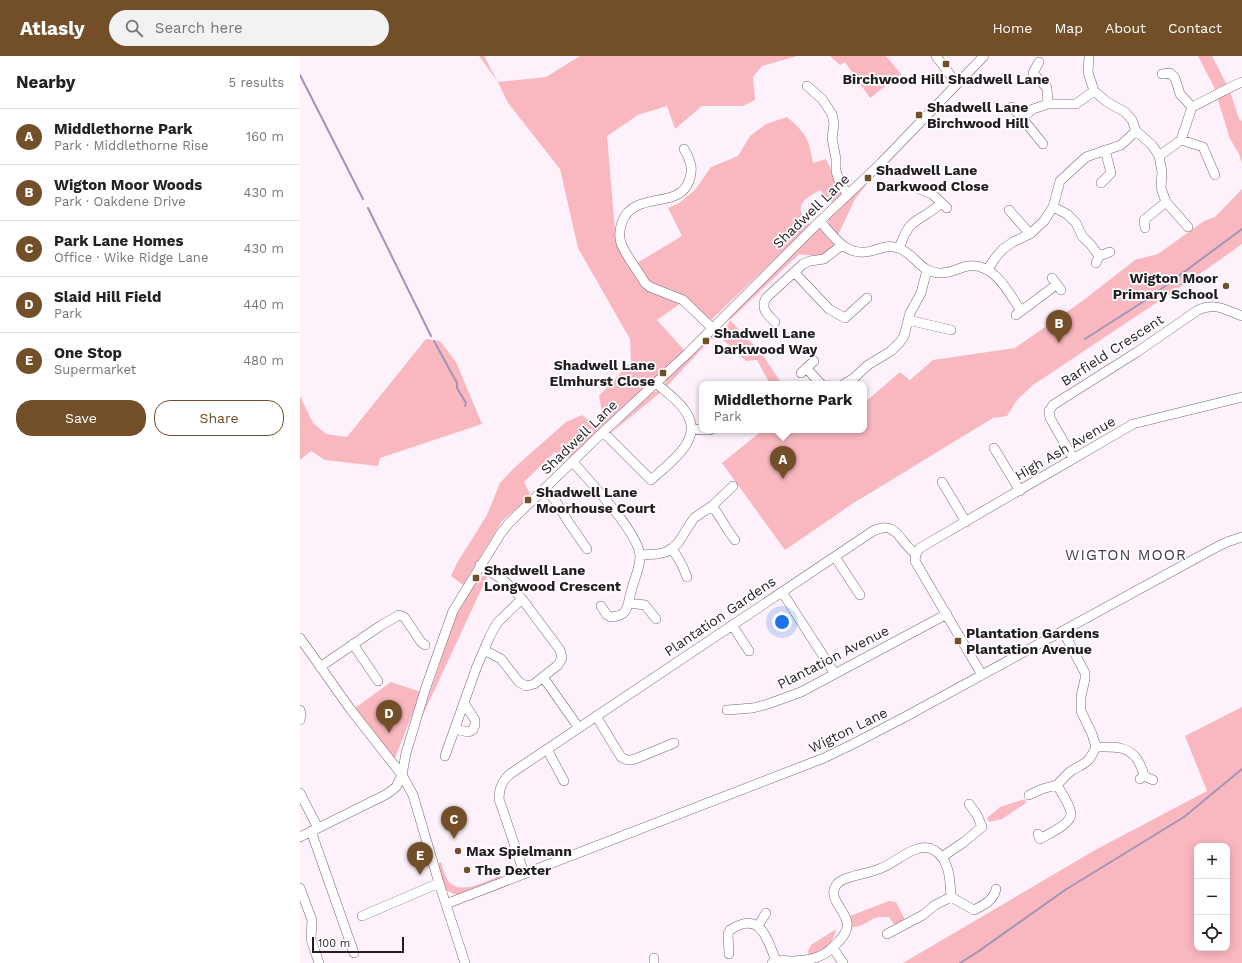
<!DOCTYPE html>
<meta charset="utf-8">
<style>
body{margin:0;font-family:"Work Sans",sans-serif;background:#f2f2f2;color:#222}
.controls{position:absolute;right:12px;bottom:12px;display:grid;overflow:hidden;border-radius:8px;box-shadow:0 2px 10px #0003}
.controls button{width:36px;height:36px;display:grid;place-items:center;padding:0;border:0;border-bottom:1px solid #e0e0e0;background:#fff;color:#222;font:20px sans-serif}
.scale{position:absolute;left:12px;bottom:10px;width:92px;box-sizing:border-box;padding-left:4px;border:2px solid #231c22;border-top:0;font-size:11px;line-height:14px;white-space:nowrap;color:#231c22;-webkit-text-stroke:3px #fff;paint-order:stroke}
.you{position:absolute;left:482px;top:566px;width:14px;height:14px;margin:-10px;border:3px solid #fff;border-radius:50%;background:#1a73e8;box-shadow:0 0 0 6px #1a73e833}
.badge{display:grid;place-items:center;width:26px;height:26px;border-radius:50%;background:#724f28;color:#fff;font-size:13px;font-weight:700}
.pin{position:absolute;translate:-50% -33px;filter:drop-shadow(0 1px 2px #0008)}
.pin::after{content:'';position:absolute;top:21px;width:14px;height:12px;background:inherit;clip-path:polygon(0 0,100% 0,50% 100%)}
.popup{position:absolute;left:399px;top:325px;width:168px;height:52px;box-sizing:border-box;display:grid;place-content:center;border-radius:8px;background:#fff;filter:drop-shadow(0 1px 3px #0005);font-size:13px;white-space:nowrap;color:#767676}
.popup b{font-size:15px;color:#222}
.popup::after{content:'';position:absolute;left:50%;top:100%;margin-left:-8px;border:8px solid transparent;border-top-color:#fff}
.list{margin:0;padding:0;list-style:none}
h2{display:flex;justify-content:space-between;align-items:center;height:52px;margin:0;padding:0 16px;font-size:17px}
h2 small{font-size:13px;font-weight:400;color:#767676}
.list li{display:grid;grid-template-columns:26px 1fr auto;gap:12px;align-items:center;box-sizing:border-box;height:56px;padding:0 16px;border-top:1px solid #e0e0e0}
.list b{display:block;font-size:15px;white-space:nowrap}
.list p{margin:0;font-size:13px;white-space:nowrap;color:#767676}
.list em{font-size:13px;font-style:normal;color:#767676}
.actions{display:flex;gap:8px;padding:12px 16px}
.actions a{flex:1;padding:9px 0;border:1px solid #724f28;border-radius:16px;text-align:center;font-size:14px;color:#724f28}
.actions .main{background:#724f28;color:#fff}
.icon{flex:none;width:22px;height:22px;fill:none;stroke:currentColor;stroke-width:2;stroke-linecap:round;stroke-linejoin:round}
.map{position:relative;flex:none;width:942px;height:907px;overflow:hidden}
header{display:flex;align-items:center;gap:24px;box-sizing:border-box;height:56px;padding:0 20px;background:#724f28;color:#fff}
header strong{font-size:19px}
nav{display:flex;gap:22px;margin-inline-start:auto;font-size:14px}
.search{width:280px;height:36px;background:#f2f2f2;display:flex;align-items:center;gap:10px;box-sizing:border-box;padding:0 14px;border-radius:22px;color:#767676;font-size:15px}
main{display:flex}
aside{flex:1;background:#fff}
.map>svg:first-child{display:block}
</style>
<header>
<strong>Atlasly</strong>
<div class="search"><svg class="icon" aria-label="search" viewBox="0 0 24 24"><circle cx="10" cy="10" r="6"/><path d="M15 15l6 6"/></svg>Search here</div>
<nav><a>Home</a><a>Map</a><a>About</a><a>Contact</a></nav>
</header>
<main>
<aside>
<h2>Nearby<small>5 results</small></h2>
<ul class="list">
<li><span class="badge">A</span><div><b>Middlethorne Park</b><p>Park · Middlethorne Rise</p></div><em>160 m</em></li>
<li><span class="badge">B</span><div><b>Wigton Moor Woods</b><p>Park · Oakdene Drive</p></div><em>430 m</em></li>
<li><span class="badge">C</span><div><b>Park Lane Homes</b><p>Office · Wike Ridge Lane</p></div><em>430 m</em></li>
<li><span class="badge">D</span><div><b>Slaid Hill Field</b><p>Park</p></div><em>440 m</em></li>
<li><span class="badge">E</span><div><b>One Stop</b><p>Supermarket</p></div><em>480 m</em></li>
</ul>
<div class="actions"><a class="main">Save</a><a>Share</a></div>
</aside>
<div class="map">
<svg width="942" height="907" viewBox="0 0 942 907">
<rect width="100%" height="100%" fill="#fdf1fb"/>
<!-- green -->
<path fill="#f9b7c0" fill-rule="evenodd" d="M179 0H184L198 26 246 21 280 0H497L462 10 453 21 455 44 443 50H402L375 73 367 50 338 59 307 80 316 186 343 231 381 247 357 264 384 294 270 402 255 396 224 426 231 440 202 465 163 529 151 520 157 507 187 459 200 427 214 412 266 366 282 359 295 370 303 361 299 340 331 306 330 283 278 192 260 113 208 47 198 26Z
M530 0H586L601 18 570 42 545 6 540 9Z
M898 0H912L930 35 939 63 942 65V108L939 98 930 83 914 31Z
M487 61C506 77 509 83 513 107L526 103 542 138 532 147 520 134C501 145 493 150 510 169L410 265 385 240 353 227 347 223 337 207 382 180 368 152 379 147 395 134 411 111 438 100 450 80 466 68Z
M573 120 555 143 538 179 530 170 528 163Z
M942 133V188L907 213 733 329 717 344 707 360 693 362 552 448 485 494 422 407 463 374H524L526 376 529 374H564V347L600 316 610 324 633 304 715 292 781 246 835 204 858 198 904 165 915 161Z
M518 173H522L535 186C529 202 513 200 499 198L430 264 462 298 482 328H470L457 304 446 305 421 282 430 264 428 261 515 174Z
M415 277 416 278 366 331 365 327 368 321Z
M126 283 140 285 156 306 182 368 80 402 78 410 25 404 11 395 0 404V340L13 367 26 378 47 381Z
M358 335 361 336 311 377V376L353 336Z
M185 519H188L121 663 159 551 178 522Z
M91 626 121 636 95 702 93 703 55 652Z
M942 651V907H603L797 793 907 735 885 680ZM897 790H927V892H897Z
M725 743 726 747 702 763 689 766 687 762 700 751Z
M141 806C143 812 145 821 149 826 162 840 188 824 202 819L200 823 158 839 154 838 146 834 137 808Z
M589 845 596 846 605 864 595 869 593 867 589 861C585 862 580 860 576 862 565 865 565 871 551 871L552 866 550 860Z
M536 873C534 888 523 897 509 899L508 895 511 889Z"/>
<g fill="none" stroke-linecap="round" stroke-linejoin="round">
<!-- stream -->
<path stroke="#9e95b9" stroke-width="2" d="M0 19 63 143
M68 152 131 280
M785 283 849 242 942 173
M134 285 157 327V332L166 347 165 350
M660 907 679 895 765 834 884 761 942 713"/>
<defs>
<path id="minor" d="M636 0 657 28
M789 0 788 16 794 35 807 46 825 56 832 64 836 75 852 89 859 100 862 116 861 132 866 146 888 171
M739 6 733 17 747 32 748 48
M862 18 870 17 875 22 880 38 892 51
M507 30 522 43 532 58 534 68 532 82 536 103V115L539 125 548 139
M712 51 722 62
M881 84 903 91 915 119
M743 88 722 62 733 53 748 48H776L794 35
M384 93C387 98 390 105 391 110 392 116 391 120 389 125 379 154 334 134 322 166 320 172 319 181 321 187 324 197 339 216 345 227L350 231 383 244 412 272
M859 100 881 84 892 51C909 43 925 33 942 26
M801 127 811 117 805 94
M615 131 632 138 647 152
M753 151 767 158 776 167 782 180 791 189 799 200
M709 154 730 178
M520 165C536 183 547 203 575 194 583 191 590 189 598 192 615 197 619 216 639 217 650 218 658 212 668 210 694 206 709 237 721 255
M845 172 844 164 866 146
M599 192C602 185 605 175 611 169 619 161 632 157 641 147
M796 207 799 200 810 196
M688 213 695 202 703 193 713 186 730 178 744 165 753 151 760 125 786 101 821 89 836 75
M494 216 529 253 545 262 567 242
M752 222 761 234
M716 259 756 229
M608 264 651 274
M475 266C468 259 460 253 466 242L503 208 510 205 524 203 542 189
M506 312 521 328
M501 317 514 305
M544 328 554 322 568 309 591 295 600 286 604 280 610 257 621 237 627 214
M391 373 410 374
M303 376 351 424C369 407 406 383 385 355 379 345 365 335 356 327
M694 392 720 435
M773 402 750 362 749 355 753 349 837 296 898 254C915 246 925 254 942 260
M273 406C289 425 339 477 340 500 340 513 334 523 331 536 327 550 329 560 311 561L307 559 301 550
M642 426 666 466
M245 433 255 444 269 467 287 493
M412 450C421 461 426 473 435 484
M372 492 382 509 387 521
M616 498 620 492 833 368 942 341
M616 498 615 505 682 619
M340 499 358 498 366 496 372 492 378 487 394 462 412 450 433 430
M535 501 560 539
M180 509 203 524 213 533 222 543 260 594 262 602 258 609 234 628 226 630 219 626 201 603 184 594
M482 536 535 618
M329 547 345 549 356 563
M432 569 449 595
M0 582 51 654 102 719 113 739 139 827 165 907
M53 588 78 625
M20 611 80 570 99 559 102 560 105 562 121 586 125 589
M243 621 279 672
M0 654 1 658 0 664
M427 654 453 652 468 648 501 636 647 558
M296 660 321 701C326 704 329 705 335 703L374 687
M155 673 168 676 173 674 175 669V664L164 647
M796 691C812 691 827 689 837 703 840 708 843 714 844 720
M247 693 264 725
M145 700 177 610 190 580 197 567 222 543
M840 723 844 720 853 724
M0 737 18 772
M729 739 742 733 757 729
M11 775 54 897
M738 778 740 783C748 778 772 768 771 757 770 749 761 736 757 729 761 725 766 719 771 715 786 706 788 708 796 691L792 678 781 655V640L785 623V617L763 575
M0 781 87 738 96 731 102 719 106 697 126 631 153 555 201 477 209 467 303 376 387 298 520 165 581 107 684 0
M642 801 664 786 682 771 677 759 669 748
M224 817 199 743C199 732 202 725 210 718L573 475C598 463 599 487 616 498
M0 832 12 864 11 883 19 907
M651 841 674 854C684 849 694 844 696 833
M146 848 524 702 553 688 603 662 913 493 927 486 942 481
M62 860 139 827
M458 870 466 857
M587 878 623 859 635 849 651 841
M533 892 543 907
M429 898 428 878 430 874C460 854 467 882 476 905
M354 907V902
M472 907C479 903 485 905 493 905 507 904 521 903 532 892 538 887 549 876 547 867 546 854 526 842 537 828 543 820 568 818 579 813 592 808 602 799 614 794 621 791 627 790 634 794 650 804 650 824 651 841"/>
</defs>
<!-- minor casing -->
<use href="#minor" stroke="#786775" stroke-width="10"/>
<!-- minor -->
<use href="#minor" stroke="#fff" stroke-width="9"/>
</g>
<!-- markers -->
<g fill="#724f28" stroke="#fff" stroke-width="1.5">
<rect x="642" y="4" width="8" height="8" rx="2"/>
<rect x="615" y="55" width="8" height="8" rx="2"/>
<rect x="564" y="118" width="8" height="8" rx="2"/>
<circle cx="926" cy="230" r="4"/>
<rect x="402" y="281" width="8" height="8" rx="2"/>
<rect x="359" y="313" width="8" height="8" rx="2"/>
<rect x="224" y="440" width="8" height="8" rx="2"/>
<rect x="172" y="518" width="8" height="8" rx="2"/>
<rect x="654" y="581" width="8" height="8" rx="2"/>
<circle cx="158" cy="795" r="4"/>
<circle cx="167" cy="814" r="4"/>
</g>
<g text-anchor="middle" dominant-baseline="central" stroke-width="3.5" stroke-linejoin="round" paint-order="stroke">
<!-- poi labels -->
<g font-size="14" font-weight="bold" fill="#231c22" stroke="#fff" text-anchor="start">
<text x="646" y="23" text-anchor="middle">Birchwood Hill Shadwell Lane</text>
<text x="627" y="51">Shadwell Lane<tspan x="627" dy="16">Birchwood Hill</tspan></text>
<text x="576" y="114">Shadwell Lane<tspan x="576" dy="16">Darkwood Close</tspan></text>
<text x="918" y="222" text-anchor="end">Wigton Moor<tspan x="918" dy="16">Primary School</tspan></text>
<text x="414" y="277">Shadwell Lane<tspan x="414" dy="16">Darkwood Way</tspan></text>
<text x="355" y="309" text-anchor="end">Shadwell Lane<tspan x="355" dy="16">Elmhurst Close</tspan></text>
<text x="236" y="436">Shadwell Lane<tspan x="236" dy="16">Moorhouse Court</tspan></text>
<text x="184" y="514">Shadwell Lane<tspan x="184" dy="16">Longwood Crescent</tspan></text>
<text x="666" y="577">Plantation Gardens<tspan x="666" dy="16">Plantation Avenue</tspan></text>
<text x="166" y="795">Max Spielmann</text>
<text x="175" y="814">The Dexter</text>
</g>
<!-- street labels -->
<g font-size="14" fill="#231c22" stroke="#fff">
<text transform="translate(511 155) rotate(-44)">Shadwell Lane</text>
<text transform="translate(812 294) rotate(-33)">Barfield Crescent</text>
<text transform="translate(279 381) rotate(-44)">Shadwell Lane</text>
<text transform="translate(765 392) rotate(-30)">High Ash Avenue</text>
<text transform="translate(420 560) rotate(-34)">Plantation Gardens</text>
<text transform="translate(533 601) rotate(-27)">Plantation Avenue</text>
<text transform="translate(548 674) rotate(-26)">Wigton Lane</text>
</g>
<!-- neighbourhood labels -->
<g font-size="15" letter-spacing="1" fill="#483845" stroke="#fff">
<text x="826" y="499">WIGTON MOOR</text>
</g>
</g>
</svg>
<div class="controls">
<button>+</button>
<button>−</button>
<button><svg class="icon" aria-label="locate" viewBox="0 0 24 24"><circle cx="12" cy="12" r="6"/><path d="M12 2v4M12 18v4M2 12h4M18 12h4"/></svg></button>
</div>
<div class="scale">100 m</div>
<div class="you"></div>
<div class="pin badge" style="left:483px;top:423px">A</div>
<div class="popup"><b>Middlethorne Park</b>Park</div>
<div class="pin badge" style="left:759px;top:287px">B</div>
<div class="pin badge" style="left:154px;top:783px">C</div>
<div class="pin badge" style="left:89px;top:677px">D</div>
<div class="pin badge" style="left:120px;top:819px">E</div>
</div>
</main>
